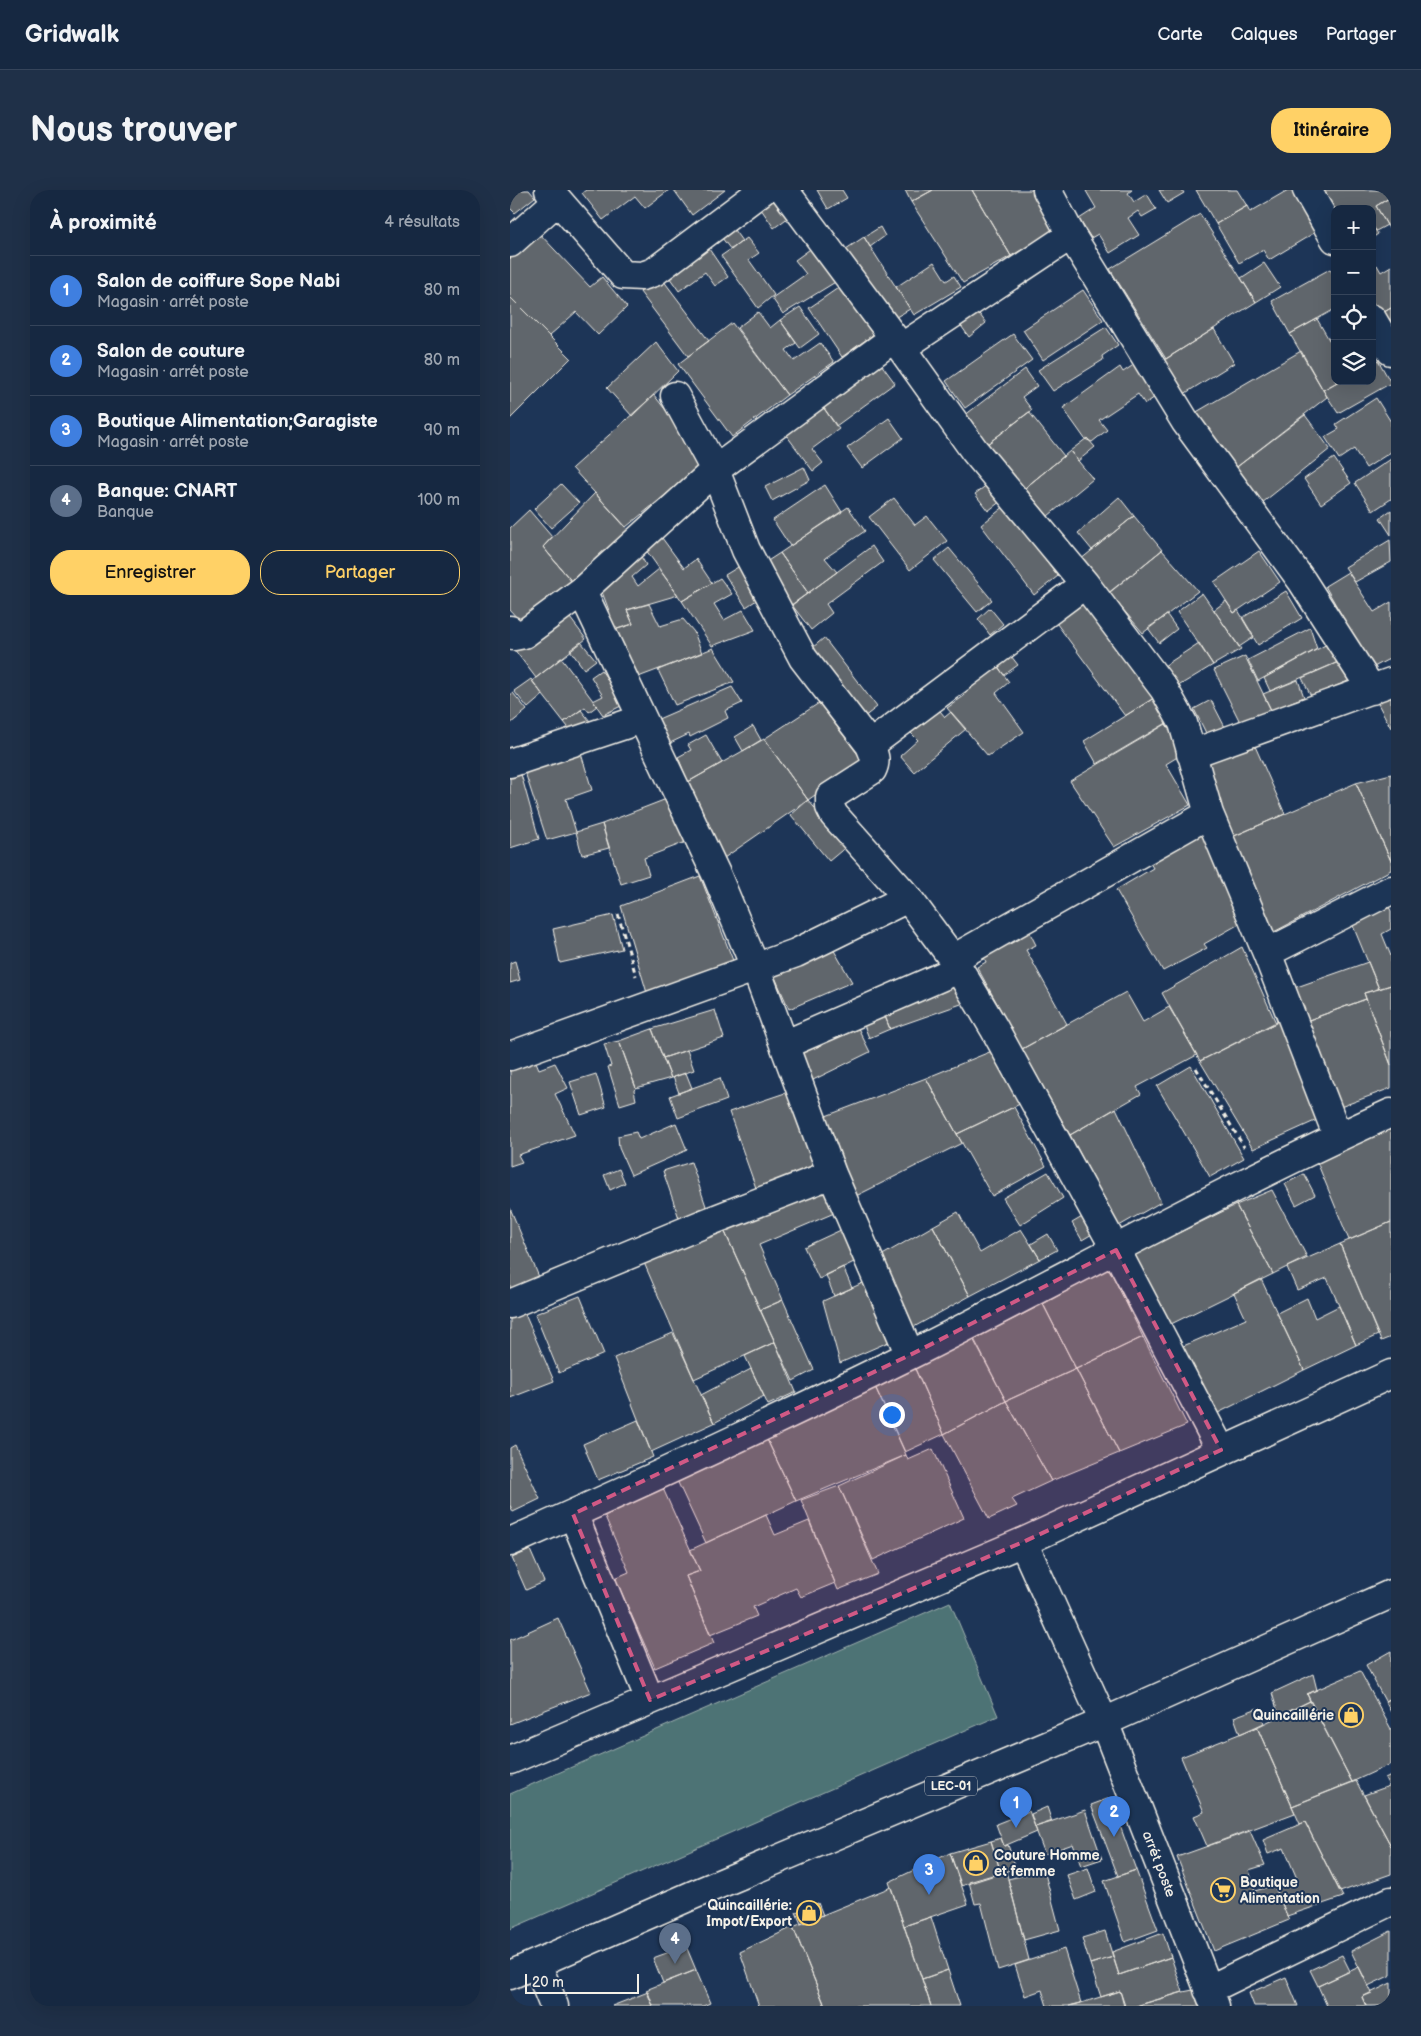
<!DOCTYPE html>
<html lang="fr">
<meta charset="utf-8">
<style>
body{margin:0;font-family:"Balsamiq Sans",sans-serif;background:#1f3048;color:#f1f3f6}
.controls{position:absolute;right:15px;top:15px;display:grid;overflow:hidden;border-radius:10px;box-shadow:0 5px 20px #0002}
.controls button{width:45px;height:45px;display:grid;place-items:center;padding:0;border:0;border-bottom:1px solid #35445a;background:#162841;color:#f1f3f6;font:25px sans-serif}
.scale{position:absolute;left:15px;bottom:12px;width:114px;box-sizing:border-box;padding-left:5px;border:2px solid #f4f1e8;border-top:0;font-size:14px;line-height:18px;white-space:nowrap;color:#f4f1e8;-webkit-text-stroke:4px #1d3557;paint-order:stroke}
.you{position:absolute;left:381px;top:1224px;width:18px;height:18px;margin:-12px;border:4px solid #fff;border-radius:50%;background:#1a73e8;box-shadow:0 0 0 8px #1a73e833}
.badge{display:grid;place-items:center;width:32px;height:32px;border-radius:50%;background:#ffd166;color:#fff;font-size:16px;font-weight:700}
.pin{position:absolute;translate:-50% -41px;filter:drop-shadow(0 1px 2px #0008)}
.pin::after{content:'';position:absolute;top:26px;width:18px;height:15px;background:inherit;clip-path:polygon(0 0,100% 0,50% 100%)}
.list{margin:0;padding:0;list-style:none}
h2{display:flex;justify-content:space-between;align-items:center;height:65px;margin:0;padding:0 20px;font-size:21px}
h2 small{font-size:16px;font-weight:400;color:#9ea6b1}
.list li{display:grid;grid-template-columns:32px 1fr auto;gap:15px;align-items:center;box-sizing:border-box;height:70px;padding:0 20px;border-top:1px solid #35445a}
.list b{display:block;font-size:19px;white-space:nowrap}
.list p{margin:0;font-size:16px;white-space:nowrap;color:#9ea6b1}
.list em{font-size:16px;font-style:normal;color:#9ea6b1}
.actions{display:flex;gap:10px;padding:15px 20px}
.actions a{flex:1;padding:11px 0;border:1px solid #ffd166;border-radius:20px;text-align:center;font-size:18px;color:#ffd166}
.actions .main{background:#ffd166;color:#111}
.icon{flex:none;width:28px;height:28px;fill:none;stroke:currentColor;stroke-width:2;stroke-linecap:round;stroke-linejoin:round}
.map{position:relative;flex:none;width:881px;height:1816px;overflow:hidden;border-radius:20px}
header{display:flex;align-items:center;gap:30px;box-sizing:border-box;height:70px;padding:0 25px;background:#162841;border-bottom:1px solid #35445a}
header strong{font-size:24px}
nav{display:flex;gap:28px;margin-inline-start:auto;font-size:18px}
.intro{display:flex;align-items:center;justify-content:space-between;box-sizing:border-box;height:120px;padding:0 30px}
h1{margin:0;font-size:35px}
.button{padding:12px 22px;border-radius:20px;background:#ffd166;color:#111;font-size:18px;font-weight:700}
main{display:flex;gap:30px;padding:0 30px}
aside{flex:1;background:#162841;border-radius:20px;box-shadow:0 5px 20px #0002}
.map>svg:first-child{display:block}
</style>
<header>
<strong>Gridwalk</strong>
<nav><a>Carte</a><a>Calques</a><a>Partager</a></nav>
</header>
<div class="intro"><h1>Nous trouver</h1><a class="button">Itinéraire</a></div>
<main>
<aside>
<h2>À proximité<small>4 résultats</small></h2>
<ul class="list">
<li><span class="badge" style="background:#3f7fe0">1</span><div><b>Salon de coiffure Sope Nabi</b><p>Magasin · arrét poste</p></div><em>80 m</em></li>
<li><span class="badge" style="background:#3f7fe0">2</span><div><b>Salon de couture</b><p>Magasin · arrét poste</p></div><em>80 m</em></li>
<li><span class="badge" style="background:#3f7fe0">3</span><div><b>Boutique Alimentation;Garagiste</b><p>Magasin · arrét poste</p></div><em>90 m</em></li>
<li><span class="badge" style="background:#5c6f8a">4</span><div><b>Banque: CNART</b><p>Banque</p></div><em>100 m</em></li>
</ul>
<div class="actions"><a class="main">Enregistrer</a><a>Partager</a></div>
</aside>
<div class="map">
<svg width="881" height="1816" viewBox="0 0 881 1816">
<rect width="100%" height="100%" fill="#1d3557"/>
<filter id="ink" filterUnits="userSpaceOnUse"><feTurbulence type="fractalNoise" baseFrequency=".02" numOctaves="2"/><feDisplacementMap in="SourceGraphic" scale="10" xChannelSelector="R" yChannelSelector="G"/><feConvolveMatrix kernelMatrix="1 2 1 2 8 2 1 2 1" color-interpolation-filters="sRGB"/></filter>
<g filter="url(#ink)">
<!-- green -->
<path fill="#4d7375" stroke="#a0b2ae" d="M440 1412 488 1526 0 1739V1604Z"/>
<!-- building -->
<path fill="#61666c" stroke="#f4f1e8" d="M0 0H19L25 7 5 23 0 18Z
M76 0H159L135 18 125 6 93 30 72 3Z
M164 0H215L182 25Z
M307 0H332L337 8 318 19Z
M395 0H423L401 12Z
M423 0H462L501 66 453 93 401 12Z
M462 0H522L546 40 501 66Z
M578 0H622L618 3 624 12 637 4 646 19 632 27 628 21 618 28 629 45 600 63 588 44 581 48 569 29 586 18 576 1Z
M649 0H672L674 3 657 13Z
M686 0H727L737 16 706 34Z
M778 0H786L809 40 759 70 753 60 729 73 706 34 737 16 740 22Z
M807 0H881V7L866 16 877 35 866 41 862 35V19H825V32Z
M881 7V42L866 16Z
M266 9 279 27 264 38 251 19Z
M690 24 746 112 656 169 600 79Z
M862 35 868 44 862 48Z
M370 37 375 46 360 57 354 47Z
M224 40 232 51 221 60 212 48Z
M27 41 80 97 92 87 117 117 88 145 66 122 39 146 0 107V69Z
M354 47 400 119 381 130 336 59Z
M237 48 249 63 239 70 264 105 248 118 211 66Z
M197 56 218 87 205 96 195 82 169 101 157 84Z
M303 57 327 91 273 124 262 108 296 84 285 70Z
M424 72 436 91 444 86 451 97 404 125 386 97Z
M754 73 770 97 746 112 731 88Z
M867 75 871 82 881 76V118L869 125 862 112V78Z
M820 79 825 87V119L780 144 762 111Z
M150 86 199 151 178 166 130 102Z
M331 96 364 144 332 167 299 118Z
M573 100 593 130 533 170 513 140Z
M0 107 61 168 0 229Z
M290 117 309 144 290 158 270 130Z
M464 117 476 133 459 147 447 130Z
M881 118V144L869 125Z
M248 122 260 138 270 130 286 153 276 160 284 171 310 153 324 172 277 205 227 138Z
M807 129 825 160V191H829L813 200 780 144Z
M222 133 277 205 222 247 168 174Z
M596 137 608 155 592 166 593 170 543 201 528 180Z
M704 139 724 173 674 204 654 170Z
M503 144 522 170 455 218 436 191Z
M146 152 168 181 122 226 97 198Z
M791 161 817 207 719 283 678 227Z
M868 170 881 193 828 223 813 200 829 191H862V173Z
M628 172 648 205 635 214 628 204 589 230 597 240 582 252 575 249 553 218 610 177 613 182Z
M371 174 385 193 326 236 311 214Z
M515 179 527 196 512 207 522 220 472 258 450 229Z
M144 205 196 272 116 337 62 278Z
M866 208 881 232V262L856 278 844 259 829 269 815 247 829 239 826 234Z
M311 214 329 239 302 259 313 273 303 281 274 242Z
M519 222 554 266 510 302 472 258Z
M795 225 820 259 747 317 719 283Z
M379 228 393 248 352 278 337 258Z
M577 248 585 257 568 271 560 261Z
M560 261 583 289 538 326 515 298Z
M824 268 841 293 811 314 794 289Z
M881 269V309L863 321 845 293Z
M294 277 300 290 262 311 255 297Z
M51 294 69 313 41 338 24 319Z
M478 294 491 311 478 321 465 304Z
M315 295 332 322 280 356 263 330Z
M85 303 118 340 63 393 33 357Z
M609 307 624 326 582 360 568 343Z
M384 308 405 335 417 326 437 351 400 380 359 327Z
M495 316 548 386 524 405 471 335Z
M338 317 355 341 315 368 327 382 298 403 270 363Z
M19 320 42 347 33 357 63 393 15 437 0 420V338Z
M881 320V345L870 328Z
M624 326 652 360 597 404 570 370Z
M152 348 174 378 186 369 202 393 172 411 136 360Z
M880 350 881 372 845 392 835 377Z
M362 356 373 372 316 414 322 423 301 440 282 415Z
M439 358 482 410 467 422 424 370Z
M652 360 688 401 633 443 599 403Z
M749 361 770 392 724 423 704 392Z
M129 363 136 375 122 387 128 396 149 379 168 405 117 420 123 434 101 441 96 428 101 426 89 394Z
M270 363 298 403 277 418 253 374Z
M233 374 253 406 236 417 215 385Z
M838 382 864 422 881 412V468L862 478 815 396Z
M210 388 222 404 204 414 214 430 233 420 245 440 202 456 172 411Z
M776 401 792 428 748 455 732 428Z
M692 403 731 459 703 475 667 422Z
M570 409 644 508 615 526 544 430Z
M716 411 724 423 728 420 744 447 729 457 704 420Z
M139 414 150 436 173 429 184 442 192 463 123 489 101 441 123 434 117 420Z
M480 418 493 434 480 445 468 429Z
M54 420 76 449 26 488 4 459Z
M657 425 667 439 649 453 638 438Z
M800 438 807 459 748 491 738 470Z
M314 448 367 517 349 531 296 463Z
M71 452 86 470 74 479 60 460Z
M821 452 833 470 760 501 754 488Z
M689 453 703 475 665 498 651 478Z
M203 458 224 492 165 515 148 480Z
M498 462 508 475 494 485 485 472Z
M735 466 761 520 730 532 704 480Z
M51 468 87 516 79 522 75 517 54 532 22 491Z
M483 470 499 492 486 503 514 542 478 566 437 518 454 506 448 498Z
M833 470 843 489 801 506 792 488Z
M91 480 115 514 93 525 83 511 93 506 81 487Z
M21 489 33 505 18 518 4 501Z
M788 490 794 507 761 520 753 504Z
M222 497 232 513 215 521 218 528 180 547 179 544 158 554 146 530Z
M3 503 17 520 0 534V505Z
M881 505V538L867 512Z
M644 508 660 531 587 574 574 551Z
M701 510 717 541 699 549 684 519Z
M309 513 353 571 298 610 254 549Z
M426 516 435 527 441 522 456 539 404 582 390 566 408 550 397 539Z
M71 520 80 531 62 542 54 532Z
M656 534 674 563 656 574 680 615 604 657 560 591Z
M243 536 251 550 233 561 225 547Z
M196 545 212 573 178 592 168 567 181 560 178 555Z
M741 547 775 624 722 647 688 568Z
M254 549 298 610 214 668 178 592Z
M70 560 82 600 56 609 66 642 37 650 14 579Z
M9 577 29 649 0 658V580Z
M881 584V671L846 593Z
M846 593 881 671V680L762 743 722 647Z
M159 608 176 652 134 668 139 685 111 694 92 634Z
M298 610 337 656 319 671 281 625Z
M92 634 99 658 72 665 66 642Z
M691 642 731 733 694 754 697 758 653 781 606 700 643 678 640 673Z
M190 686 224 773 137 803 111 716Z
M877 713 881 721V739L872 744 881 766V795L869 799 841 731Z
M103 725 112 759 50 773 43 739Z
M518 739 526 755 516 760 557 834 512 859 467 777 476 772 472 763Z
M322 757 342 792 279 819 264 785Z
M732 757 766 833 690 871 652 803Z
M5 771 10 790 0 793V773Z
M858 772 869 799 854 803 856 809 796 831 784 798Z
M443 794 454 813 380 839 373 821Z
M881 795V875L854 803Z
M616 802 633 832 659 817 687 865 627 897 631 904 560 945 512 859Z
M856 809 881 875V898L825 919 796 831Z
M205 820 214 848 153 868 142 839Z
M373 821 380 839 359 848 352 830Z
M770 830 807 930 743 959 690 871Z
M345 832 360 862 303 890 288 860Z
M142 839 161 888 126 898 109 851Z
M109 851 126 898 124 900 126 910 110 915 98 877 101 876 94 854Z
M177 860 184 880 161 888 153 868Z
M482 861 512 913 447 944 416 888Z
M26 872 29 879 45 873 58 898 45 904 65 945 8 965 12 972 0 976V881Z
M681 876 734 968 700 987 647 896Z
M176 883 182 898 169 903 163 887Z
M86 884 96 917 71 925 60 892Z
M210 888 217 910 168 928 160 906Z
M416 888 452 953 342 1008 308 929Z
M281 901 308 977 246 998 219 922Z
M504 917 536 976 482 1006 447 944Z
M606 918 651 1012 609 1036 560 945Z
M166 933 177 960 121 985 109 958 108 946 126 942 129 949Z
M881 937V1032L839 1050 807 972Z
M181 972 198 1022 170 1031 153 981Z
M109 979 115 993 100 1000 94 985Z
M538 982 553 1008 510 1035 493 1008Z
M794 984 805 1005 786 1015 775 994Z
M319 996 329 1021 249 1055 273 1110 250 1120 214 1040Z
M762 1000 797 1067 763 1084 726 1015Z
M726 1015 763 1084 657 1136 621 1066Z
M0 1018 29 1087 0 1099Z
M448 1022 470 1063 511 1039 530 1069 460 1106 423 1036Z
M579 1023 589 1040 572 1050 562 1033Z
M881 1032V1147L871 1151 830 1054Z
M423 1036 460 1106 402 1138 369 1067Z
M333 1039 348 1070 309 1089 294 1057Z
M214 1040 265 1152 184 1189 132 1068Z
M538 1044 547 1060 530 1069 521 1054Z
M830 1054 868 1145 846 1155 817 1088 787 1100 777 1077Z
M333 1077 342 1098 324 1106 316 1085Z
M599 1078 633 1147 566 1179 533 1114Z
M751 1089 794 1180 704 1225 671 1157 736 1129 724 1103Z
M357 1091 383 1150 330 1173 313 1111Z
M70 1106 94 1164 49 1183 25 1124Z
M797 1108 805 1128 829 1116 846 1155 794 1180 767 1123Z
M273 1110 304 1180 283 1191 250 1120Z
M533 1114 566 1179 496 1211 464 1149Z
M11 1115 44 1191 0 1208V1120Z
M163 1143 204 1233 141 1262 104 1168Z
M460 1143 496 1211 434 1244 402 1172Z
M633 1147 677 1235 609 1263 566 1179Z
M265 1152 286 1202 258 1215 235 1166Z
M402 1172 434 1244 395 1262 363 1192Z
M241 1179 254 1206 204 1233 191 1205Z
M566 1179 609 1263 541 1291 496 1211Z
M361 1188 396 1265 286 1311 254 1243Z
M496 1211 541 1291 502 1309 507 1316 479 1329 434 1244Z
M128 1230 143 1267 88 1290 73 1254Z
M254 1243 286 1311 196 1353 164 1284Z
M5 1255 30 1309 3 1322 0 1315V1258Z
M423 1259 454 1328 363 1370 329 1296 396 1265 398 1270Z
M151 1294 190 1381 176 1386 204 1453 145 1478 105 1388 119 1382 93 1322Z
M329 1296 368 1384 328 1400 291 1310Z
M256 1325 265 1345 299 1331 325 1393 291 1407 286 1398 243 1417 247 1426 200 1445 176 1386 190 1381 180 1360Z
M20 1360 34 1392 16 1400 2 1368Z
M48 1428 81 1502 0 1534V1450Z
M881 1461V1508L875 1511 856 1475Z
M850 1481 881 1539V1574L842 1592 797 1504Z
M803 1484 807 1500 797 1504 800 1511 769 1526 762 1503Z
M881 1508V1522L875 1511Z
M800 1511 842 1592 782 1616 747 1537Z
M748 1518 754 1533 730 1544 724 1527Z
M747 1537 785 1623 697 1656 684 1626 694 1622 671 1567Z
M881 1585V1656L854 1605 879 1596 875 1588Z
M846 1591 881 1656V1684L830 1702 795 1632 790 1634 782 1616Z
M600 1608 626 1680 608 1686 581 1615Z
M537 1617 542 1632 525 1637 521 1624Z
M575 1620 592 1669 571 1676 563 1654 535 1664 525 1637Z
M519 1621 527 1642 494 1656 486 1634Z
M795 1632 833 1707 777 1726 766 1699 788 1691 774 1658 758 1664 753 1650Z
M740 1641 755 1675 739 1680 745 1701 764 1695 779 1730 704 1761 667 1667Z
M491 1648 494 1656 498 1655 506 1678 491 1683 481 1651Z
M481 1651 491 1683 451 1696 440 1663Z
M440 1663 458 1714 394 1736 379 1692Z
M578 1678 586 1702 566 1710 557 1685Z
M534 1680 550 1740 514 1750 498 1689Z
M626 1680 648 1740 615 1752 594 1691Z
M496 1681 519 1770 488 1780 471 1713 465 1714 459 1692Z
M381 1697 421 1816H315L283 1737Z
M308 1713 313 1725 291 1734 286 1722Z
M421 1727 438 1780 412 1789 394 1736Z
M283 1737 315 1816H249L230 1762Z
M595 1741 603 1767 580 1774 572 1748Z
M881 1741V1785L858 1796 841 1761Z
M653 1743 661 1767 609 1785 602 1762Z
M176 1756 186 1780 153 1793 143 1768Z
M554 1759 571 1813 559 1816H537L532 1800 515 1806 505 1775Z
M832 1765 840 1781 808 1796 800 1780Z
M603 1767 609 1785 661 1767 673 1802 626 1816H615L610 1801 591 1807 580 1774Z
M849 1777 862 1803 852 1807 856 1816H817L808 1796Z
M186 1780 200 1813 193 1816H143L136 1800Z
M438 1780 450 1816H421L412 1789Z
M776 1787 788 1816H744L739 1803Z
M881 1793V1816H856L852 1807Z
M683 1800 689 1816H626L673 1802Z
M610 1801 614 1816H559L571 1813Z
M138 1802 143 1816H102Z"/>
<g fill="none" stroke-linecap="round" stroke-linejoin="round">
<defs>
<path id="minor" d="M39 0 113 85 132 86 144 82 253 0
M274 0 384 148 464 260 575 394 654 499 673 533 699 624 757 763 828 947
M537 0 561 45 675 231 792 391 862 500
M797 0 825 49
M0 53 47 11
M862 129 881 161
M391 158 561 45
M165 206 205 280 236 360 293 468 360 555C364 565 367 570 362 580L320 607V617L324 625 398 708 443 769 484 838 606 1060 711 1260
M72 401 207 686 246 779 322 984 400 1165
M0 440 4 446 14 444 72 401 205 280 384 148
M360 555 575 394
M681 564 881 492
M0 573 132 529
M757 763 881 700
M443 769 699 624
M274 855 449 779
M0 866 286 763 398 708
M0 1114 193 1034 322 984
M63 1324 140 1510
M0 1352C135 1292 269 1230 402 1164 562 1084 718 996 881 923
M513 1352 594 1532 705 1816
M0 1570 513 1352 881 1184
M27 1774 44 1816
M698 1800 881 1711"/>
<path id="trunk" d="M0 1785 183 1705 594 1532 881 1404"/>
</defs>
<!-- minor casing -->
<use href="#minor" stroke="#f4f1e8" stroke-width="31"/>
<!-- trunk casing -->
<use href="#trunk" stroke="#f4f1e8" stroke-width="31"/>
<!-- path -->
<path stroke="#f4f1e8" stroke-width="3" stroke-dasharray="5 4" stroke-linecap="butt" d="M108 724 126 786
M686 878 734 957"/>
<!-- minor -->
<use href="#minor" stroke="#1d3557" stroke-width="28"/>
<!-- trunk -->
<use href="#trunk" stroke="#1d3557" stroke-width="28"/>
</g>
</g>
<!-- marked area -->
<path fill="#d15985" fill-opacity="0.2" stroke="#d15985" stroke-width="4" stroke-dasharray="10 6" stroke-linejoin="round" d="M606 1060 711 1260 513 1352 140 1510 63 1324 400 1165Z"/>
<!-- icons -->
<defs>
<symbol id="shop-ring" viewBox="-11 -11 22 22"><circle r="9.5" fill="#1d3557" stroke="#ffd166" stroke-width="1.5"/><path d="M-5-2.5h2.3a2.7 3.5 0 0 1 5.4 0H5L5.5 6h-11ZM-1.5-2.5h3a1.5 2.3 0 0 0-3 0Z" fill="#ffd166"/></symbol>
<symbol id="supermarket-ring" viewBox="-11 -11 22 22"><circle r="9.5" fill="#1d3557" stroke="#ffd166" stroke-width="1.5"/><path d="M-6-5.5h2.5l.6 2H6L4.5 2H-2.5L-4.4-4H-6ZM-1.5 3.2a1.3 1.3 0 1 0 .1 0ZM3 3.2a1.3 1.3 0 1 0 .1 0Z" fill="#ffd166"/></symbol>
</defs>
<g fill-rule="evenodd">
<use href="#shop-ring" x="827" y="1511" width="28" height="28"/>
<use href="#shop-ring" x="452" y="1659" width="28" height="28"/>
<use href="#supermarket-ring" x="699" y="1686" width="28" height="28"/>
<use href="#shop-ring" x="285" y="1709" width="28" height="28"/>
</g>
<g text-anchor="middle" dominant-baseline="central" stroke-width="4" stroke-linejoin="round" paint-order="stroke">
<!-- shield labels -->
<rect fill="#1d3557" stroke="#b4b9bc" stroke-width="1" x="415" y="1586.5" width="52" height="19" rx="4"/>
<g font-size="12" font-weight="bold" fill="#f4f1e8">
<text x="441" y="1596">LEC-01</text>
</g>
<!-- poi labels -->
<g font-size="14" font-weight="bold" fill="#f4f1e8" stroke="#1d3557" text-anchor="end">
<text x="824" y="1525">Quincaillérie</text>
<text x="484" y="1665" text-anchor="start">Couture Homme<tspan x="484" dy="16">et femme</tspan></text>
<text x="730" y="1692" text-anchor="start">Boutique<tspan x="730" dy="16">Alimentation</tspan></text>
<text x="282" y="1715">Quincaillérie:<tspan x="282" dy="16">Impot/Export</tspan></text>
</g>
<!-- street labels -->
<g font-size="14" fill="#f4f1e8" stroke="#1d3557">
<text transform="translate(649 1674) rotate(69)">arrét poste</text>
</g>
</g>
</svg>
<div class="controls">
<button>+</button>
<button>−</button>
<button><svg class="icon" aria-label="locate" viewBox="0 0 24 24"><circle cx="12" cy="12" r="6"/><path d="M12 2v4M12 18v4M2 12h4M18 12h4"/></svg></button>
<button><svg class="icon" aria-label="layers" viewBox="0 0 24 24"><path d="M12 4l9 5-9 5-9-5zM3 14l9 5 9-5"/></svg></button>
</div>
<div class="scale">20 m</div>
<div class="you"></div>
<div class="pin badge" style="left:506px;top:1638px;background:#3f7fe0">1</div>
<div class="pin badge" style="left:604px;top:1647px;background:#3f7fe0">2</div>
<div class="pin badge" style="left:419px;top:1705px;background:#3f7fe0">3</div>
<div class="pin badge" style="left:165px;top:1774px;background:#5c6f8a">4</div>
</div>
</main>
